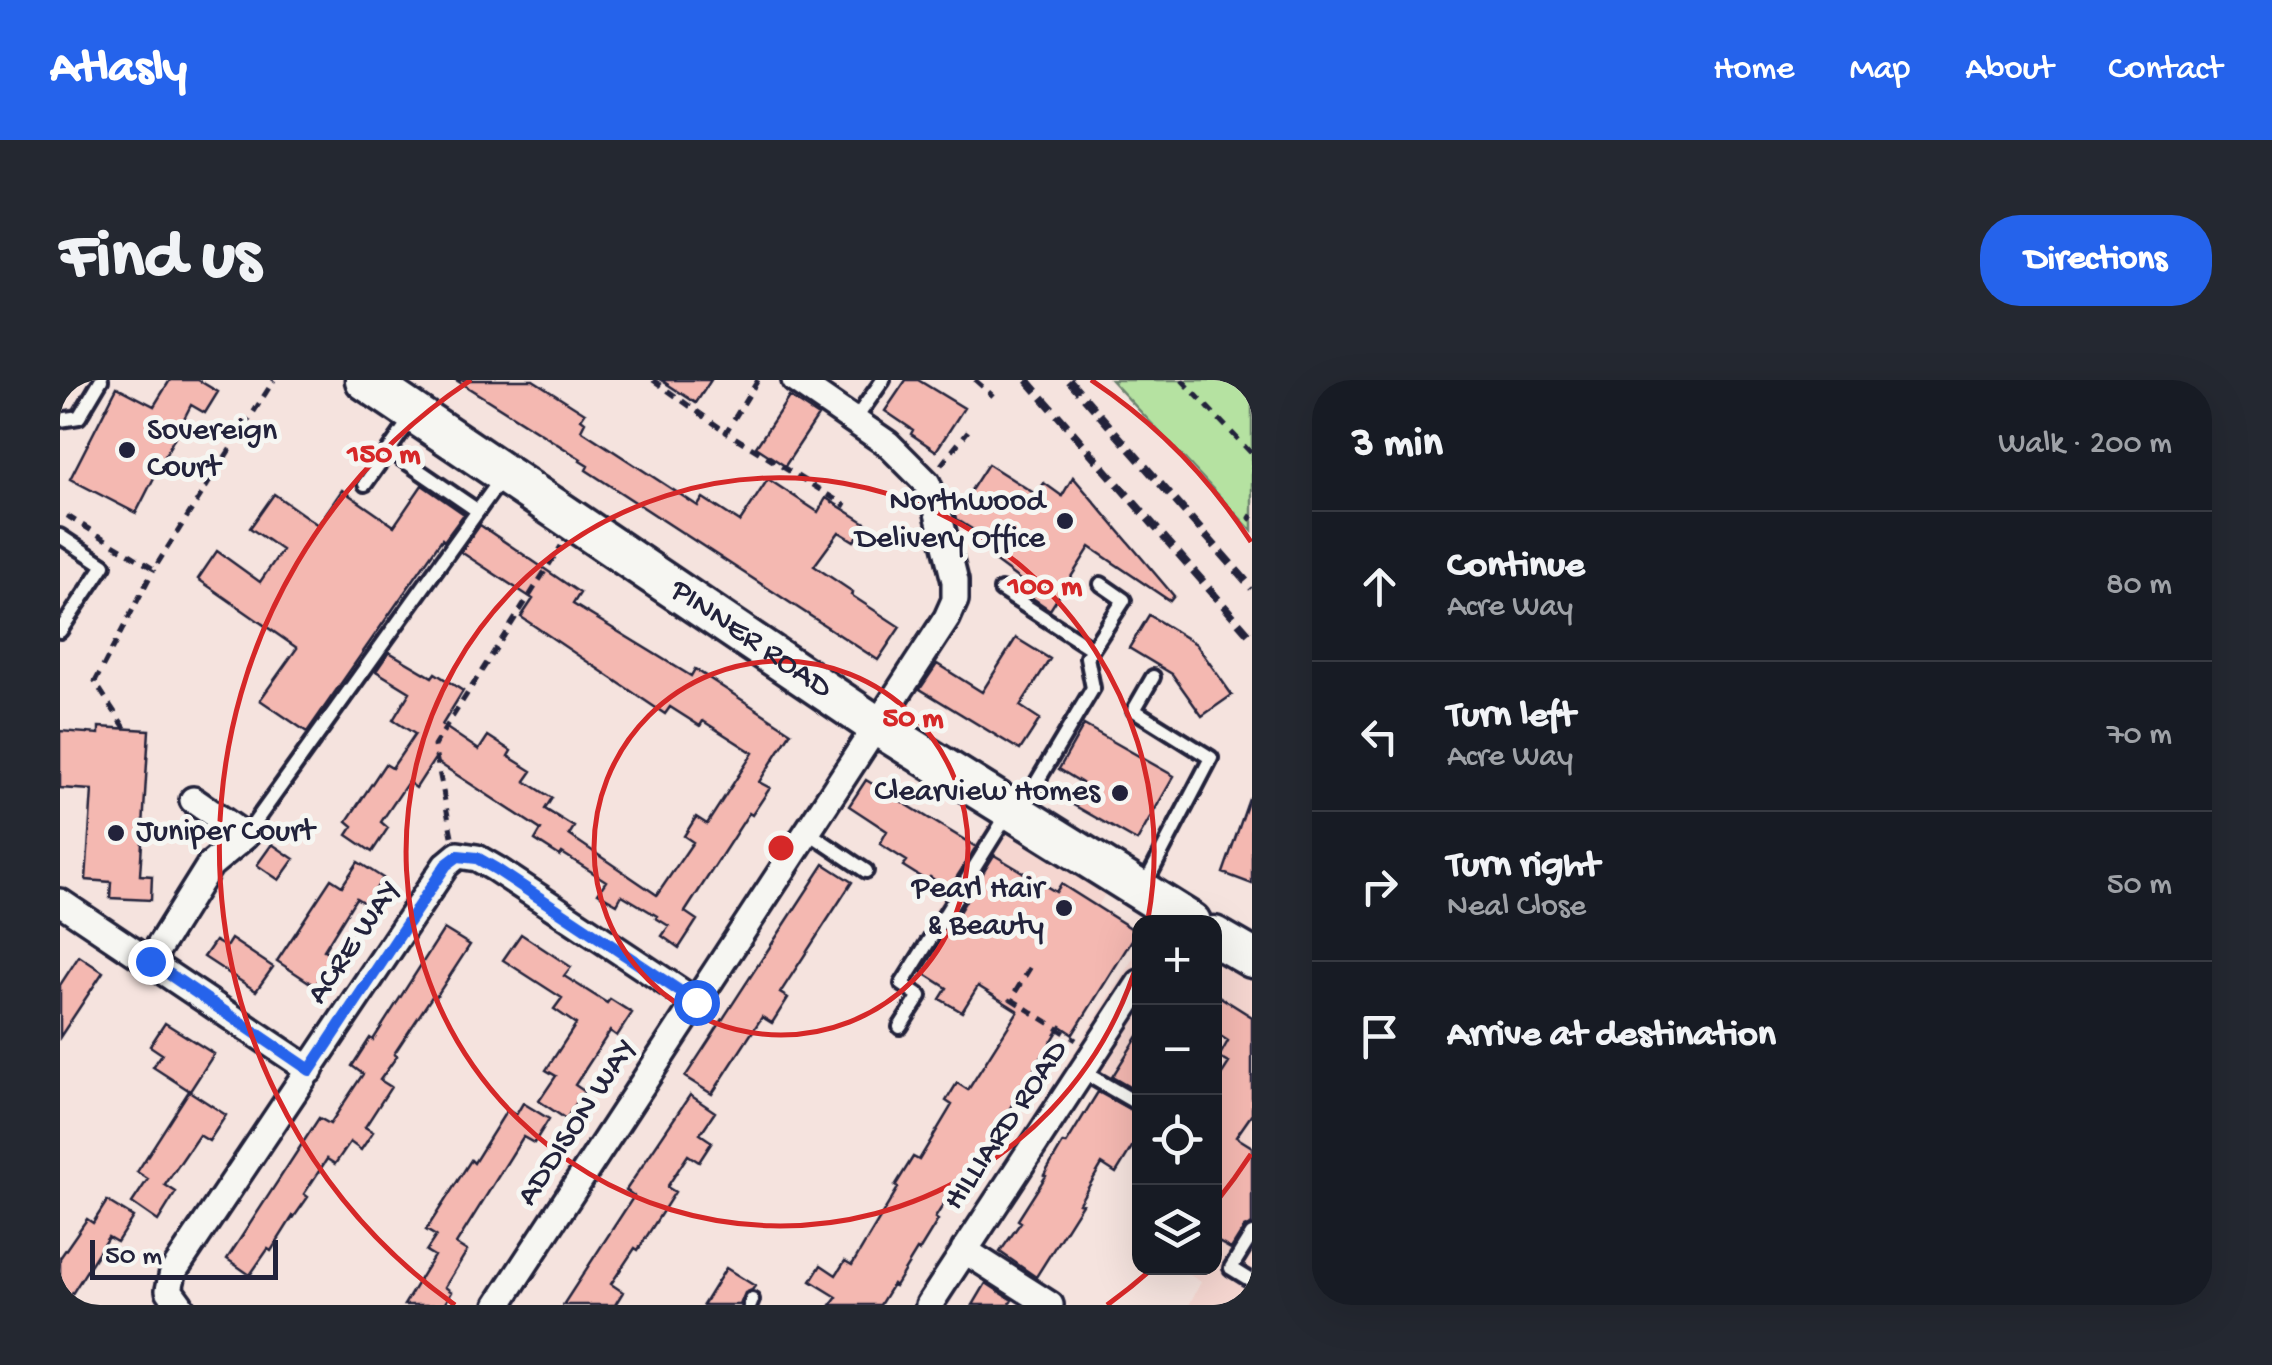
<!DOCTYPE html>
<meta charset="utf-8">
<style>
body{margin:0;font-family:"Gochi Hand",sans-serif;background:#242831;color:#f1f3f6}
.controls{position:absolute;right:30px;bottom:30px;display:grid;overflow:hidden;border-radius:20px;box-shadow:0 10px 40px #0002}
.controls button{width:90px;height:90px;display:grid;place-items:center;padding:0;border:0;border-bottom:2px solid #363941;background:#171b24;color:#f1f3f6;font:50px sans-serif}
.scale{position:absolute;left:30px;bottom:25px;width:188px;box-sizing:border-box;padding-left:10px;border:5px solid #22223b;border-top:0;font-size:28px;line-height:35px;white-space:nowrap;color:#22223b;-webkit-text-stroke:8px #f6f6f2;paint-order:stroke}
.stop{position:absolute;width:30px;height:30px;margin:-22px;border:8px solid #2563eb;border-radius:50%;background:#fff}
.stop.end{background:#2563eb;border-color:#fff;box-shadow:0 2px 10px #0008}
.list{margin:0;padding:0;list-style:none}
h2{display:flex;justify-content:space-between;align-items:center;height:130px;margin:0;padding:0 40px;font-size:42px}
h2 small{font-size:32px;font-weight:400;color:#9ea1a6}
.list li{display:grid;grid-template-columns:65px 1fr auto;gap:30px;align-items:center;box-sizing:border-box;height:150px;padding:0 40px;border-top:2px solid #363941}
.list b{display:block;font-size:38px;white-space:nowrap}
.list p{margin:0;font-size:32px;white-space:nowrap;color:#9ea1a6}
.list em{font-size:32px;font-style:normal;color:#9ea1a6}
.icon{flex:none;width:55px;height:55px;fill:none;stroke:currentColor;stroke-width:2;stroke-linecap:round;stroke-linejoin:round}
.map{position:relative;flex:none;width:1192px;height:925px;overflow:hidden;border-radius:40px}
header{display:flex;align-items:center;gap:60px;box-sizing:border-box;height:140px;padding:0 50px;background:#2563eb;color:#fff}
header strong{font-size:48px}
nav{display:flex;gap:55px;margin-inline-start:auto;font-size:35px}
.intro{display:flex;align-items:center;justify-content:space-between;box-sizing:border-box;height:240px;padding:0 60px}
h1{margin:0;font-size:70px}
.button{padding:25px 45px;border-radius:40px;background:#2563eb;color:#fff;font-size:35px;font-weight:700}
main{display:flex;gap:60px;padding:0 60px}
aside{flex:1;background:#171b24;border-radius:40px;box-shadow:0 10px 40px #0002}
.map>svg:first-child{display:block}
</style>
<header>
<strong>Atlasly</strong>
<nav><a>Home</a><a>Map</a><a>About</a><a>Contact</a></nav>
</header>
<div class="intro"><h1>Find us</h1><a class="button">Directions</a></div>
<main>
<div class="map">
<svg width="1192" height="925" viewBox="0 0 1192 925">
<rect width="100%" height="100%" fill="#f5e3de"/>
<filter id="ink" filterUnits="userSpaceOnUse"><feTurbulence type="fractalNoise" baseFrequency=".01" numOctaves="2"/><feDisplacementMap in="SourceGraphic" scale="20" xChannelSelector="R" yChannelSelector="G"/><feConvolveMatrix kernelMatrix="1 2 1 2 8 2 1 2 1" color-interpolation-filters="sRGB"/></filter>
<g filter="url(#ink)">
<!-- built -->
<path fill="#f5d6d0" d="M938 422 1133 542H1089L1045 514 989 608 946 607 863 549 925 450Z
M1155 555 1192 577V925H1129L1141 902 1119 888H1154Z
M1079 569V729L1006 685Z"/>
<!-- green -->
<path fill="#b5e2a1" stroke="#6c826e" stroke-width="2.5" d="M1051 0H1192V151Z"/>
<!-- building -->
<path fill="#f4b8b1" stroke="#22223b" stroke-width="2.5" d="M110 0H138L158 12 145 33 131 25 76 133 10 99 57 7 94 26Z
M396 0H473L525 33 521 39 525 42 521 50 638 126 643 118 680 142 708 99 758 132 766 118 807 144 794 161 779 152 754 186 793 212 791 215 840 247 818 280 526 90 528 86 520 81 521 79Z
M601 0H651L636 23Z
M846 0H858L904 28 876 71 851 54 853 50 825 31Z
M729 17 758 36 725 86 696 67Z
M928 84 977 115 984 103 1002 116 1013 97 1114 216 1110 221 1030 167 990 230 971 217 975 211 933 180 942 168 896 139 895 135Z
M362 105 404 134 384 161 382 159 247 352 200 320 237 268 138 199 157 171 200 202 222 170 190 148 214 114 258 145 282 110 334 146Z
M420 145 520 213 513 224 631 296 635 289 731 352 699 402 710 408 692 435 689 433 625 532 637 540 619 568 602 556 609 546 596 538 597 536 562 515 557 524 538 513 546 501 502 473 500 476 475 460 481 450 374 380 356 408 348 402 321 442 328 448 312 472 287 455 293 446 287 441 325 384 332 388 355 354 333 340 350 312 316 291 329 272 372 297 375 293 403 311 382 345 419 370 428 356 451 371 448 376 472 391 465 401 492 418 485 429 514 447 509 455 597 515 633 462 624 456 636 437 647 444 693 373 643 341 640 346 610 327 605 334 461 237 473 219 401 172Z
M1089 235 1136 264 1172 315 1142 336 1112 294 1069 268Z
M956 258 990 279 960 326 980 339 960 370 860 309 877 284 922 312Z
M1024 345 1114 396 1077 461 1010 423 1022 403 999 389Z
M39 347 89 350 80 495 92 496 91 520 50 518 51 502 26 500 32 410 0 408V351L39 354Z
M806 400 916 467 889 509 870 497 867 501 843 486 847 481 820 464 827 451 789 426Z
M1189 419H1192V504L1163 493Z
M212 464 234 479 219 500 197 485Z
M934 475 996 512 1001 504 1077 552 1013 654 1001 646 950 728 952 729 937 753 935 752 905 802 900 798 875 838 878 840 859 871 857 870 835 906 833 904 820 925H771L777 917 751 901 761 885 776 895 785 881 792 885 838 808 835 806 853 777 859 780 892 725 886 721 897 703 908 710 958 631 918 606 902 632 880 619 887 608 862 592Z
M298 482 323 498 306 524 296 518 264 570 274 576 255 606 217 581 271 499 282 506Z
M764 484 792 502 720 613 728 618 712 643 702 637 652 714 625 697Z
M384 549 410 565 376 617 373 615 334 674 337 676 320 700 331 707 305 747 313 752 301 770 290 762 275 784 267 779 244 814 248 817 234 837 233 836 211 871 208 869 190 895 167 879 259 738 270 744 303 694 292 686 310 658 313 660Z
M461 554 511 587 504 596 547 623 550 619 572 633 557 656 550 651 515 705 524 711 506 739 479 721 496 696 486 690 516 644 494 629 502 618 443 580Z
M171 559 213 587 196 611 144 577 155 561 166 567Z
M19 576 43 592 0 657V605Z
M1154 613 1192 637V734L1176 757 1192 767V844L1184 848 1171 869 1155 860 1154 706 1169 683 1159 677 1168 661 1154 652Z
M105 643 154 674 130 711 93 687 102 674 90 666Z
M1080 653V713L1052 697Z
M129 711 166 735 149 761 139 755 105 805 116 812 98 841 72 823 88 799 77 792Z
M1038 712 1080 735V754L1056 793 1042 784 1019 823 1022 824 976 897 940 872 961 842 958 840 986 796 984 795 1003 763 1006 764Z
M630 715 655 732 640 754 652 762 639 782 628 775 607 807 615 812 578 870 575 868 551 904 563 912 555 925H503L574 816 566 810Z
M463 723 489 739 474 763 463 757 396 864 407 871 385 907 392 912 384 925H344L374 876 366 871 376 856 366 850 411 780 414 783 447 730 456 735Z
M47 821 73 837 57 862 48 857 5 925H0V878L27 839 33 843Z
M666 888 695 906 692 910 685 913 680 925H643Z
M926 903 952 920 949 925H913Z"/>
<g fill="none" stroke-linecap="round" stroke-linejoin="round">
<defs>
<path id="lane" d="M352 37 329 70 418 131
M0 40 19 37 41 0
M794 41 823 0
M305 104 329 70
M0 156 44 185 0 251
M941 210 1032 269
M959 432 1033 308 1027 277 1064 220 1041 204
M748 452 806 491
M185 456 443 96
M1082 510 1151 378 1074 330 1093 297
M840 647 860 616 842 604 949 432
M1023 692 1080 725
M1192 854 1171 888 1192 901
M690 925 692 920"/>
<path id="street" d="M0 522 250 690
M90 581 150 485 185 456 133 420
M904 870 990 925
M120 925 109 910 113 892 386 485 398 475 417 478 436 489 636 622
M438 925 887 238 895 220V201L877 129 867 103 828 64 735 0
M869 925 1080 603"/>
<g id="primary">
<path id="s1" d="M305 0 817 346 1131 542"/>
<path d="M1154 556 1192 578"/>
</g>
</defs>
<!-- lane casing -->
<use href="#lane" stroke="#22223b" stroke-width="20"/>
<!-- street casing -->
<use href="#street" stroke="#22223b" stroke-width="32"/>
<!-- primary casing -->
<use href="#primary" stroke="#22223b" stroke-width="45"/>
<!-- path -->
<path stroke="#22223b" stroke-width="5" stroke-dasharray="10 8" stroke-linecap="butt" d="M593 0 666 52
M698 0 666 52 786 126
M915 0 933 16
M1122 0 1192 74
M881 85 908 51
M1192 135 1190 138 1192 140
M8 139 9 137 94 189 214 0
M65 348 35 302 94 189
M392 456 374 366 501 166
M970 588 951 619 1016 660"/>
<!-- lane -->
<use href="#lane" stroke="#f6f6f2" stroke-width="12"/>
<!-- street -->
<use href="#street" stroke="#f6f6f2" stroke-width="25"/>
<!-- primary -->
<use href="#primary" stroke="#f6f6f2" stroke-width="38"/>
<!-- rail -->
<path stroke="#22223b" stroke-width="8" stroke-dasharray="15 8" stroke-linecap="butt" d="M967 0 1192 258
M1009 0 1192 208"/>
</g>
</g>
<g fill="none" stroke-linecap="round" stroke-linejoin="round" filter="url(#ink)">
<!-- route -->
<path stroke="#2563eb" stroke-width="12" d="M90 581 250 690 386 485 398 476 417 478 436 489 636 622"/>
</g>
<!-- distance rings -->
<g fill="none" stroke="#d62828" stroke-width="5">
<circle cx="721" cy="468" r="187"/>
<path d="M1079 577A374 374 0 1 1 1088 539"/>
<path d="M1191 774A561 561 0 0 1 1157 821M1093 888A561 561 0 0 1 1047 925M395 925A561 561 0 0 1 411 0M1031 0A561 561 0 0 1 1191 162"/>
</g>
<!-- markers -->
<g fill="#22223b" stroke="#f6f6f2" stroke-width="4">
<circle cx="67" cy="70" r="10"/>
<circle cx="1005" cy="141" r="10"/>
<circle cx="1060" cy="413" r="10"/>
<circle cx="56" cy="453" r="10"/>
<circle cx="1004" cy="528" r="10"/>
</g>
<g text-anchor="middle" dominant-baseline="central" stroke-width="10" stroke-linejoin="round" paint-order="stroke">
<!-- poi labels -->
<g font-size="32" fill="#22223b" stroke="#f6f6f2" text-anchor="end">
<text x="87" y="52" text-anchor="start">Sovereign<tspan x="87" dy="37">Court</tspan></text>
<text x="985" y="123">Northwood<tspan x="985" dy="37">Delivery Office</tspan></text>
<text x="1040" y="413">Clearview Homes</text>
<text x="76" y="453" text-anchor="start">Juniper Court</text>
<text x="984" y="510">Pearl Hair<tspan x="984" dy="37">&amp; Beauty</tspan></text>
</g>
<!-- street labels -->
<g font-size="32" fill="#22223b" stroke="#f6f6f2">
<text stroke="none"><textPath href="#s1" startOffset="465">PINNER ROAD</textPath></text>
<text transform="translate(295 563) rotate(-56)">ACRE WAY</text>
<text transform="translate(518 743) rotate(-57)">ADDISON WAY</text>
<text transform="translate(947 746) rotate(-56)">HILLIARD ROAD</text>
</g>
</g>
<circle cx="721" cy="468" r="15" fill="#d62828" stroke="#f6f6f2" stroke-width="5"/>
<g font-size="30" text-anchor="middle" font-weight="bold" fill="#d62828" stroke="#f6f6f2" stroke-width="10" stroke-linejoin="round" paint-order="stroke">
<text x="324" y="82">150 m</text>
<text x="985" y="214">100 m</text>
<text x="853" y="346">50 m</text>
</g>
</svg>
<div class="controls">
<button>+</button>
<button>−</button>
<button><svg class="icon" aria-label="locate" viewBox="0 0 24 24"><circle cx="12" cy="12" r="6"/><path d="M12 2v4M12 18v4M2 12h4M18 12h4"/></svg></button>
<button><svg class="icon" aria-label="layers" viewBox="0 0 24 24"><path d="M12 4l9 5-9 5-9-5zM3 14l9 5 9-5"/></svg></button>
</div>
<div class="scale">50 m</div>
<div class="stop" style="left:636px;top:622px"></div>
<div class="stop end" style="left:90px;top:581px"></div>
</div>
<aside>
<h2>3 min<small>Walk · 200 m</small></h2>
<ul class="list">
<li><svg class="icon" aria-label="ahead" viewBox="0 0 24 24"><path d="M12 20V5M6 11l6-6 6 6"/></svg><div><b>Continue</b><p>Acre Way</p></div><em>80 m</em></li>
<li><svg class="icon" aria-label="left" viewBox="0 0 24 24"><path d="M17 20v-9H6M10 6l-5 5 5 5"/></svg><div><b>Turn left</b><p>Acre Way</p></div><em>70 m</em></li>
<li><svg class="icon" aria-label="right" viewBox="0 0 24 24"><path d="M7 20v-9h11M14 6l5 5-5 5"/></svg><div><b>Turn right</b><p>Neal Close</p></div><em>50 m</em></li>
<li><svg class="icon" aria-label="arrive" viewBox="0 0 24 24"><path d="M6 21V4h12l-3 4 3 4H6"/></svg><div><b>Arrive at destination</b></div></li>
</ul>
</aside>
</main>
